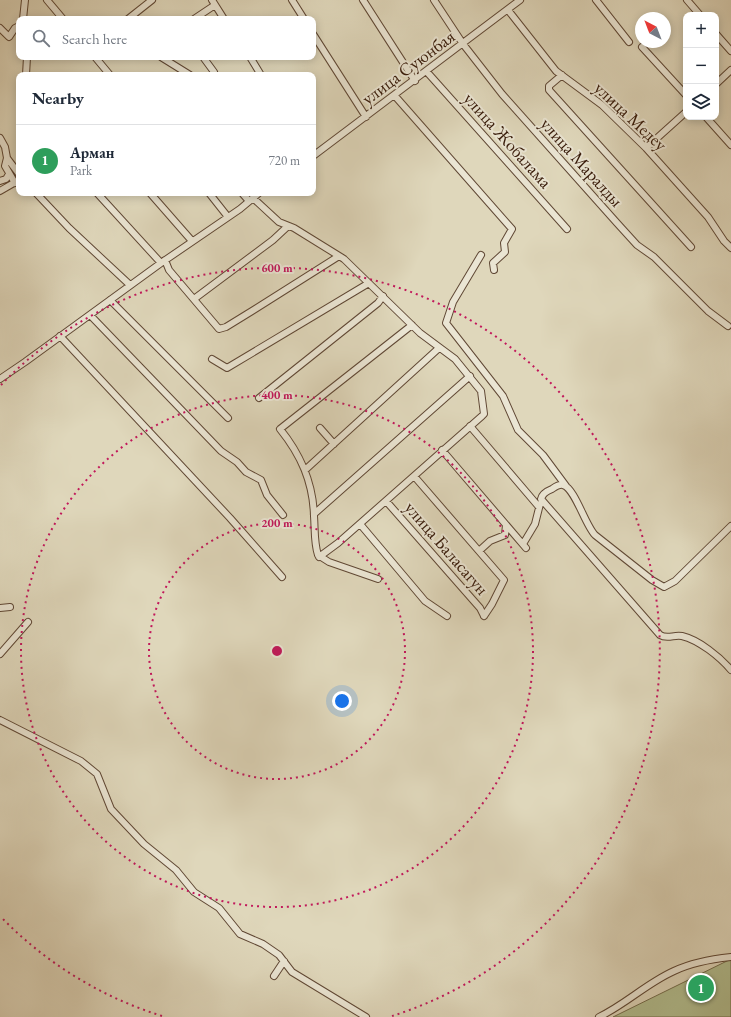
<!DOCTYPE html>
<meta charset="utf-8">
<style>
body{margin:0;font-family:"EB Garamond",serif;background:#f6f6f7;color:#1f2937}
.controls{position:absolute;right:12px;top:12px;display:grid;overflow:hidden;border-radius:8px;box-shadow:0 2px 10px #0003}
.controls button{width:36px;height:36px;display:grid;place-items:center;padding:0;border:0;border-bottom:1px solid #e0e1e3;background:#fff;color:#1f2937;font:20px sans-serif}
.compass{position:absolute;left:635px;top:12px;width:36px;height:36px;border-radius:50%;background:#fff;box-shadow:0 2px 10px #0003;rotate:318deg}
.you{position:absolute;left:342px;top:701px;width:14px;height:14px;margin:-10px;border:3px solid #fff;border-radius:50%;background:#1a73e8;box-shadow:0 0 0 6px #1a73e833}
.badge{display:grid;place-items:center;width:26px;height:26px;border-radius:50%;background:#1a73e8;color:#fff;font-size:13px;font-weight:700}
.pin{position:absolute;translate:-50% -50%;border:2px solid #fff;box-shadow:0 1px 4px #0006}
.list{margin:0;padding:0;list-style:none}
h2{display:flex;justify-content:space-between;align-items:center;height:52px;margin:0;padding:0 16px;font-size:17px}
h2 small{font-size:13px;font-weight:400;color:#747a83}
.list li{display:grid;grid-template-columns:26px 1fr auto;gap:12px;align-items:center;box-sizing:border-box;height:72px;padding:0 16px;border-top:1px solid #e0e1e3}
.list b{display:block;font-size:15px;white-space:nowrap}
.list p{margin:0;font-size:13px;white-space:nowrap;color:#747a83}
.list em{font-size:13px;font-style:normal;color:#747a83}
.icon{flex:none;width:22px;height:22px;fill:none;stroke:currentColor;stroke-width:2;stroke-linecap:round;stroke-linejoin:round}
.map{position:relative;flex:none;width:731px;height:1017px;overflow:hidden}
.search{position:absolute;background:#fff;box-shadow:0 2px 10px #0003;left:16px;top:16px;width:300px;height:44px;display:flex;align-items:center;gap:10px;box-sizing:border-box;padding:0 14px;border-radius:8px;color:#747a83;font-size:15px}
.panel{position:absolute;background:#fff;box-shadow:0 2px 10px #0003;left:16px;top:72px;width:300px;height:124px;border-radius:8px}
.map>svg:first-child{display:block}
</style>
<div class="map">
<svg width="731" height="1017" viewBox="0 0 731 1017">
<rect width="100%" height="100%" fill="#dfd7bb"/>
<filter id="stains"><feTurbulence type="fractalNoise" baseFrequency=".005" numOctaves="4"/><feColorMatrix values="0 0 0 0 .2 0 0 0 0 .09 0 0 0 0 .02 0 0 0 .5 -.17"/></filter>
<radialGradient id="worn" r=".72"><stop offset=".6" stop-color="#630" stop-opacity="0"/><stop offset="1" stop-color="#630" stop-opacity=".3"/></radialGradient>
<!-- green -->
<path fill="#b2be90" stroke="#746c4c" d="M731 959V1017H613Z"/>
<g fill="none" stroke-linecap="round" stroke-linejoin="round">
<defs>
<path id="minor" d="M47 0 63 19
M212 0 224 19
M292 0 304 19
M363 0 415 81
M434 0 463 44 502 94 617 223 637 245 654 257 708 311 728 326
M596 0 629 42
M687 0 700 15
M508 10 556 71 602 105 646 148 708 217 724 241 731 248
M23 19 25 0
M128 19 152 0
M194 19 215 5
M0 28 9 37 15 28 19 26
M313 34 366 117
M716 34 731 51
M642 47 686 95
M95 57 110 75
M161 57 190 75
M203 57 214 72 211 75
M250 57 261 75
M427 72 567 229
M26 75 27 57
M562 75 549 86V90L691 247
M716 84 731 70
M395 96 512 229 504 243 505 252 493 263 494 270
M706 117 731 145
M0 138 5 147 7 158 19 174
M646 148 686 112
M313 156 520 0
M7 158 5 166 15 183
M0 181 6 179 9 174
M0 191 19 180
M36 193 69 228 130 285
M97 193 161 263
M150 193 192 241
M209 193 228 217
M242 193 249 201
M253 198 279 222 294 228 344 259 420 333 455 359 481 391 484 414 482 416 338 543 319 557
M481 255 453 302 446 323 503 396 518 430 543 455 566 486
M165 260 169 270 219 329 226 327 252 311 339 256
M194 299 273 240 288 226
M110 300 228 418
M90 315 221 451 237 462 246 472 261 480 267 495 283 515
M60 336 230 518 282 577
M212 359 227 368 369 283
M0 379 25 362 161 263 240 209 259 193
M259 398 378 303 383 296
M470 426 539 507
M320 428 334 444
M442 450 526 548
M305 470 439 348
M414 476 504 580 492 604 484 616
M386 501 480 608 484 616
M314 514 470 376
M360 524 425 601 447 616
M731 526 675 581 664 587 652 580 595 535C585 525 575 488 563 485 559 484 555 487 552 489 547 491 542 494 541 499L660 635C668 640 674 634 682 636 699 640 720 657 731 670
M523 544 535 524 540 504
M479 551 490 541 505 535 506 525
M378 579 329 562 318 555C314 543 315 529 314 516 313 482 301 455 280 429L412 325
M0 608 10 607
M0 654 28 622
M0 720 81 761 97 774 111 809 144 844 176 870 194 892 219 908 240 934 263 944 279 955 292 972 366 1017
M274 976 284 961
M599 1017C626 1004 647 983 674 971 691 963 712 959 731 957"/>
</defs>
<!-- minor casing -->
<use href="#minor" stroke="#604835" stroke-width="8"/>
<!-- minor -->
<use href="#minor" stroke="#eae5d3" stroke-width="6"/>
</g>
<!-- distance rings -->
<g fill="none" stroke="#c2185b" stroke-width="2" stroke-dasharray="2 4">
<circle cx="277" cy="651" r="128"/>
<circle cx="277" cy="651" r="256"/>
<path d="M162 1016A383 383 0 0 1 1 917M1 385A383 383 0 1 1 392 1016"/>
</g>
<g text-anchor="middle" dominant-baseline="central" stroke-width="4" stroke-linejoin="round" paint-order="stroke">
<!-- street labels -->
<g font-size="18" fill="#361908" stroke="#eae5d3">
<text transform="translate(408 67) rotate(-37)">улица Суюнбая</text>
<text transform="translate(631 116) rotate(43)">улица Медеу</text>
<text transform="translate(508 140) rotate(48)">улица Жобалама</text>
<text transform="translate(582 162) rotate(48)">улица Маралды</text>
<text transform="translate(447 548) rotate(49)">улица Баласагун</text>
</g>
</g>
<circle cx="277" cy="651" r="6" fill="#c2185b" stroke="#eae5d3" stroke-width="2"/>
<g font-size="12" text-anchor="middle" font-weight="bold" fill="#c2185b" stroke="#eae5d3" stroke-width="4" stroke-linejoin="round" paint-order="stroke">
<text x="277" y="272">600 m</text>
<text x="277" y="399">400 m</text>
<text x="277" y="527">200 m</text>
</g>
<rect width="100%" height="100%" filter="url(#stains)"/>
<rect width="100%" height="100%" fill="url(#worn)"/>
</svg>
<div class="controls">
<button>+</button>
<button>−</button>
<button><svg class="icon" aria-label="layers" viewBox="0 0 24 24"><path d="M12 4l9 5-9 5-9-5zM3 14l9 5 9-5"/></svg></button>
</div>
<svg class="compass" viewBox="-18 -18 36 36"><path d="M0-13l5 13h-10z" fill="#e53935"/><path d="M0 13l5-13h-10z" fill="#747a83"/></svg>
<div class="you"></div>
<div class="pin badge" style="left:701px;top:988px;background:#2e9e5b">1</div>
<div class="search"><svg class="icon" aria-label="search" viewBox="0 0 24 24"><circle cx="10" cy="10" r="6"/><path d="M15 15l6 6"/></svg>Search here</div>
<section class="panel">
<h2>Nearby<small></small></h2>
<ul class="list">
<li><span class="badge" style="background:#2e9e5b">1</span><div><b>Арман</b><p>Park</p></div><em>720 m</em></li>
</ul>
</section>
</div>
